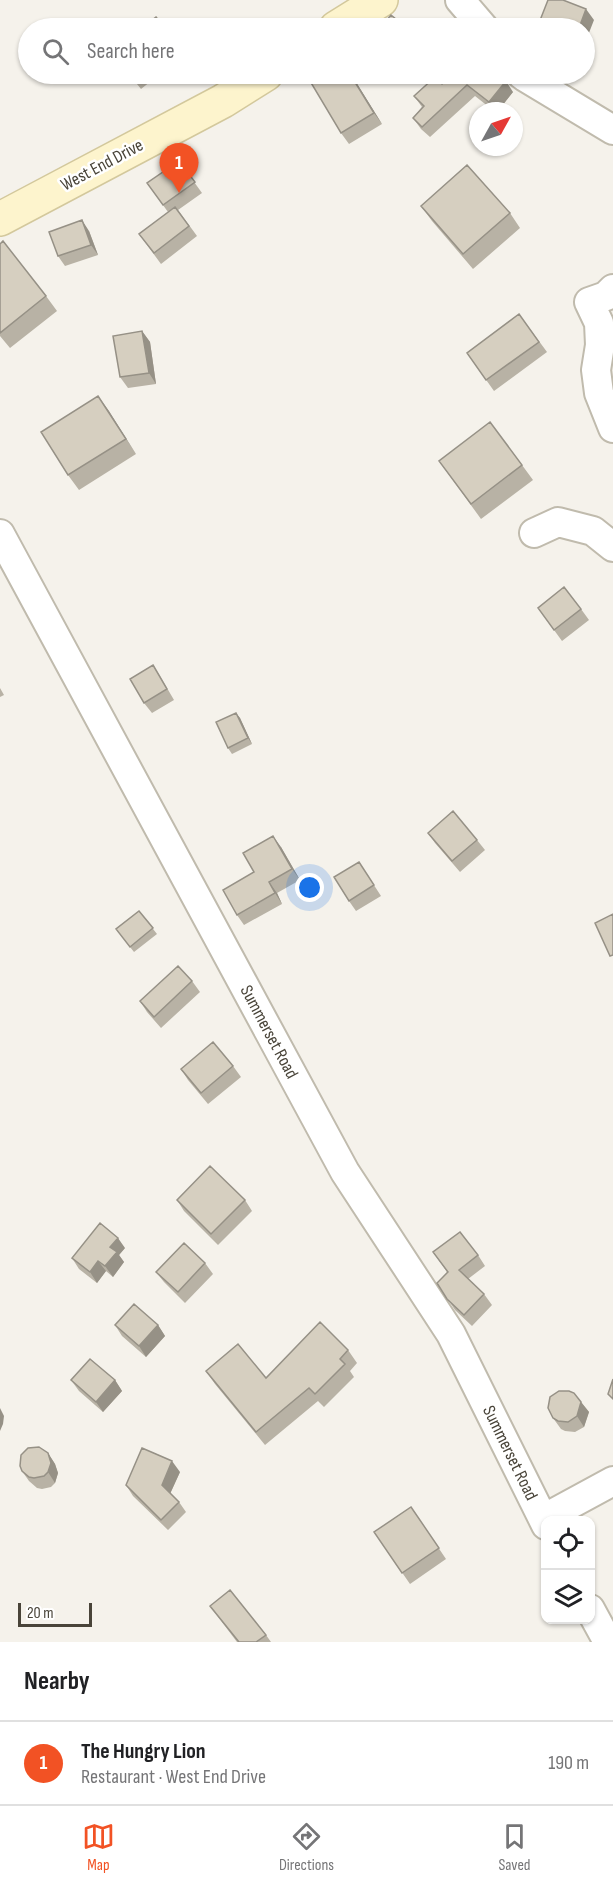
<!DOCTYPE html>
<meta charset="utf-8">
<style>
body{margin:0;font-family:"Sofia Sans Condensed",sans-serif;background:#f6f6f6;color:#202124}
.controls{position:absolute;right:18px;bottom:18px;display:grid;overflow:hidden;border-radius:12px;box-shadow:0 2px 4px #0004}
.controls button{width:54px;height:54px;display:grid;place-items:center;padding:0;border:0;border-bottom:2px solid #e0e0e0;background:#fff;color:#202124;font:30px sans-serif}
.compass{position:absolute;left:469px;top:102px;width:54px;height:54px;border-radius:50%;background:#fff;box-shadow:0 2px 4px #0004;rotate:50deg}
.scale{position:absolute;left:18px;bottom:15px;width:74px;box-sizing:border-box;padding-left:6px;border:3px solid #494439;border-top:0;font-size:16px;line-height:21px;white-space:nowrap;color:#494439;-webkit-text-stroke:4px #fff;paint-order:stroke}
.you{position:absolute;left:310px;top:888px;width:21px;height:21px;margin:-15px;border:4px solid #fff;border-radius:50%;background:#1a73e8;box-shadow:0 0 0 9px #1a73e833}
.badge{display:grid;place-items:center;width:39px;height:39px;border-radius:50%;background:#f25224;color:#fff;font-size:20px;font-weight:700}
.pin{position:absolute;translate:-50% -50px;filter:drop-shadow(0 2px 3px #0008)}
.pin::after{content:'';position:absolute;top:32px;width:21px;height:18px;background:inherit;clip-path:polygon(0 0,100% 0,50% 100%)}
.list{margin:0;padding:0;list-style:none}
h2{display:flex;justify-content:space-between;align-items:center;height:78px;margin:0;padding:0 24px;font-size:26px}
h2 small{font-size:20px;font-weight:400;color:#757577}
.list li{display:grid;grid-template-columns:39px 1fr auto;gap:18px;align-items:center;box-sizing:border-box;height:84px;padding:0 24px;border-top:2px solid #e0e0e0}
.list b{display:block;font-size:22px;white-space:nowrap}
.list p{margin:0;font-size:20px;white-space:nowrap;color:#757577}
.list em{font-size:20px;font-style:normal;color:#757577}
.icon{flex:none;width:33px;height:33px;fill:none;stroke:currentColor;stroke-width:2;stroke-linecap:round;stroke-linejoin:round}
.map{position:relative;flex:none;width:613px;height:1642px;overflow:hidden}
.search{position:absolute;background:#fff;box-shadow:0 2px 4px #0004;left:18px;right:18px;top:18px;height:66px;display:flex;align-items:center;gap:15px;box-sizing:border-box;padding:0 21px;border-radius:33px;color:#757577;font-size:22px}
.sheet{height:162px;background:#fff}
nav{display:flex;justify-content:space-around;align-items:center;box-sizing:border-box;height:84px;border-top:2px solid #e0e0e0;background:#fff;font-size:16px;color:#757577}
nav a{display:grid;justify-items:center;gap:3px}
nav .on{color:#f25224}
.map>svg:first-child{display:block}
</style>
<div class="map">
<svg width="613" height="1642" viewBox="0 0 613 1642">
<rect width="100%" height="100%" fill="#f5f2eb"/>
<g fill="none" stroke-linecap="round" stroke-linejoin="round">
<defs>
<path id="minor" d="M460 0 484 28
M521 74 525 77 613 130
M613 289 606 296 589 302 599 323 600 345 596 370 599 393 613 428
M534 533 558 522 593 531 613 547
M0 534 345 1172 451 1334 546 1525
M543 1519 613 1481
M590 1609 608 1642"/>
<path id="secondary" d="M336 28 381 0
M0 219 223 101 266 74"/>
</defs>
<!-- minor casing -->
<use href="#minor" stroke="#c0bbad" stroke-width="32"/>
<!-- secondary casing -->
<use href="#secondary" stroke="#d3c89c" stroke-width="36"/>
<!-- minor -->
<use href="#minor" stroke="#fff" stroke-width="28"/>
<!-- secondary -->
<use href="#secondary" stroke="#fdf4cd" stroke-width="33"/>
</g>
<!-- wall -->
<path fill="#b8b2a5" d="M129 74H160L141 89Z
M351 74 382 124 349 144 341 133Z
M450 74 513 92 498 111H494L475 96 430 137 421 129 413 118 422 107 414 96 442 84Z
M179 161 202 193 178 210 197 236 161 264 139 234 168 212 147 183Z
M421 206 510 213 520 228 473 269 432 221Z
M89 231 98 255 65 266 58 256Z
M0 244 46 296 57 311 10 348 0 336Z
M519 314 547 352 494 391 467 353Z
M142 331 150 342 156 384 128 388 120 377Z
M98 396 136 454 79 490 68 475Z
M439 461 522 465 533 480 481 519Z
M538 608 581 609 589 620 562 641Z
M153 665 160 676 174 700 152 713 144 703Z
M0 688 4 695 0 697Z
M236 713 240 718 252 744 232 754 228 748Z
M428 833 477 840 485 850 460 872 435 843Z
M281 847 300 880 277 893 282 904 244 925 237 915 254 872Z
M359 862 381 896 356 911 349 901Z
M139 911 157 934 134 952 116 929Z
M192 981 200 992 161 1028 147 1012 140 1001Z
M233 1066 241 1077 208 1104 188 1080 181 1069Z
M177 1200H245L252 1211 218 1245 184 1211Z
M125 1248 119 1255 124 1262 113 1277 106 1271 97 1283 79 1269 72 1258Z
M433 1252 478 1255 485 1266 468 1279 484 1294 492 1305 472 1326 455 1310 437 1283 447 1272Z
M205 1263 213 1274 185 1303 164 1282 156 1272Z
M115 1325H158L165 1336 146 1357 122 1336Z
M348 1350 357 1363 350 1371 354 1377 324 1407 318 1401 265 1445 215 1384 206 1371 266 1378Z
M71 1380H115L122 1391 103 1412 79 1391Z
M581 1402 589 1412 584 1427 575 1432 565 1431 561 1429 553 1418Z
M48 1453 55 1464 58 1473 55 1483 51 1487 42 1489 37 1488 29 1481 22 1471Z
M180 1472 170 1494 179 1502 186 1512 168 1530 133 1496 126 1485Z
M411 1507 446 1559 410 1584 374 1532Z
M210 1606 266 1635 271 1642H237Z"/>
<!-- shaded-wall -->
<path fill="#969186" d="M586 9 594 20 585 43V28H579Z
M350 74H351L382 124 374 113Z
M506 81 513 92 498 111H495L489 102Z
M82 220 89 231 98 255 91 245Z
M142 331 150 342 156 384 149 373Z
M98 396 109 411 136 454 126 439Z
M236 713 240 718 252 744 248 738Z
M273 836 281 847 300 880 292 869Z
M269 882 277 893 282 904 275 893Z
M118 1238 125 1248 119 1255 124 1262 113 1277 105 1266 110 1247Z
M98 1261 106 1271 97 1283 90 1272Z
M158 1325 165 1336 146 1357 139 1346Z
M115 1380 122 1391 103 1412 96 1402Z
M581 1402 589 1412 584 1427 577 1416Z
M0 1408 4 1416 3 1424 0 1431Z
M48 1453 55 1464 58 1473 55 1483 48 1472Z
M172 1461 180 1472 169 1496 162 1485Z"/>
<!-- building -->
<path fill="#d6cfc0" stroke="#969186" stroke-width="1.5" d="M548 0H563L586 9 579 28H537Z
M391 15 407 28H380Z
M156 17 165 28H142Z
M130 74H139L134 78Z
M323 74H350L374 113 341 133 310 81Z
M450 74H497L506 81 489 102 467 85 422 127 413 118 424 106 414 96 435 77 442 84Z
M179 161 195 182 163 205 147 183Z
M467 165 510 213 463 254 421 206Z
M175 207 189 226 154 253 139 234Z
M82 220 91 245 58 256 49 232Z
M3 241 46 296 0 333V244Z
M519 314 539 342 486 380 467 353Z
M142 331 149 373 120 377 113 336Z
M98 396 126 439 68 475 41 432Z
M490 422 522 465 471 504 439 461Z
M564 587 581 609 554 630 538 608Z
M153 665 167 689 144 703 130 679Z
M236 713 248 738 228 748 216 722Z
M453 811 477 840 452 861 428 833Z
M273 836 292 869 269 882 275 893 237 915 223 890 254 872 243 853Z
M359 862 374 885 349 901 334 877Z
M139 911 153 928 130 947 116 929Z
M613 914V955L610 956 595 923Z
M178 966 192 981 154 1017 140 1001Z
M213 1042 233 1066 201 1093 181 1069Z
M210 1166 245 1200 211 1234 177 1200Z
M100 1223 118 1238 110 1247 117 1252 105 1266 98 1261 90 1272 72 1258Z
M460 1232 478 1255 459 1270 484 1294 464 1315 447 1299 437 1283 448 1272 433 1252Z
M184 1243 205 1263 178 1292 156 1272Z
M134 1304 158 1325 139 1346 115 1325Z
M320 1322 348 1350 340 1359 345 1364 315 1394 309 1388 256 1432 206 1371 238 1344 266 1378Z
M90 1359 115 1380 96 1402 71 1380Z
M613 1379V1399L608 1394Z
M559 1391H569L574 1393 581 1402 577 1416 568 1422 558 1421 553 1418 548 1408 550 1397Z
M39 1447 48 1453 51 1463 48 1472 44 1476 34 1478 29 1477 22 1471 20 1466 21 1455 28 1448Z
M142 1448 172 1461 162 1485 179 1502 161 1520 126 1485Z
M411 1507 439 1548 402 1573 374 1532Z
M230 1590 266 1635 256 1642H239L210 1606Z"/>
<g text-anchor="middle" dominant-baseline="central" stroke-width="5" stroke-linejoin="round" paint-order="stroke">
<!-- street labels -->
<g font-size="18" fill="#494439" stroke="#fff">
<text transform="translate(102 165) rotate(-28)">West End Drive</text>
<text transform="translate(269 1032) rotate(62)">Summerset Road</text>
<text transform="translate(510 1453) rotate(64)">Summerset Road</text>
</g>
</g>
</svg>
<div class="controls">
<button><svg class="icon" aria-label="locate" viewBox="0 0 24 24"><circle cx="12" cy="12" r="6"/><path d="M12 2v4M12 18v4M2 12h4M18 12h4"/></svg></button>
<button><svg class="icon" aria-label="layers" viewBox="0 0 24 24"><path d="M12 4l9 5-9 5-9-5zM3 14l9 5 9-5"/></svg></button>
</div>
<svg class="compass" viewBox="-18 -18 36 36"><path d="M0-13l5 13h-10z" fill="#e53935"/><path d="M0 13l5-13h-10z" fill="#757577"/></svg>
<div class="scale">20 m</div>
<div class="you"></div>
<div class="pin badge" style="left:179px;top:193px">1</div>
<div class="search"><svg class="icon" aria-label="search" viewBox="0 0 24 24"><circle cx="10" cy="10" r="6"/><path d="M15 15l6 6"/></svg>Search here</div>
</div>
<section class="sheet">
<h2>Nearby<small></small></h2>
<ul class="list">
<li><span class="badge">1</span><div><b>The Hungry Lion</b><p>Restaurant · West End Drive</p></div><em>190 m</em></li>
</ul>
</section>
<nav>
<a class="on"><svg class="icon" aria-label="map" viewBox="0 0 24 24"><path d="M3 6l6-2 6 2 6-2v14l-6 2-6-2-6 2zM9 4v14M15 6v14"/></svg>Map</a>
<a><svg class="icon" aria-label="directions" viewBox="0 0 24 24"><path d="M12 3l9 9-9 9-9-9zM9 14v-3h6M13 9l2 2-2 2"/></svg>Directions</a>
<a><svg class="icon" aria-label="saved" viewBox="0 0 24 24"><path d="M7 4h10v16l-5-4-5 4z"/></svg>Saved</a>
</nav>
